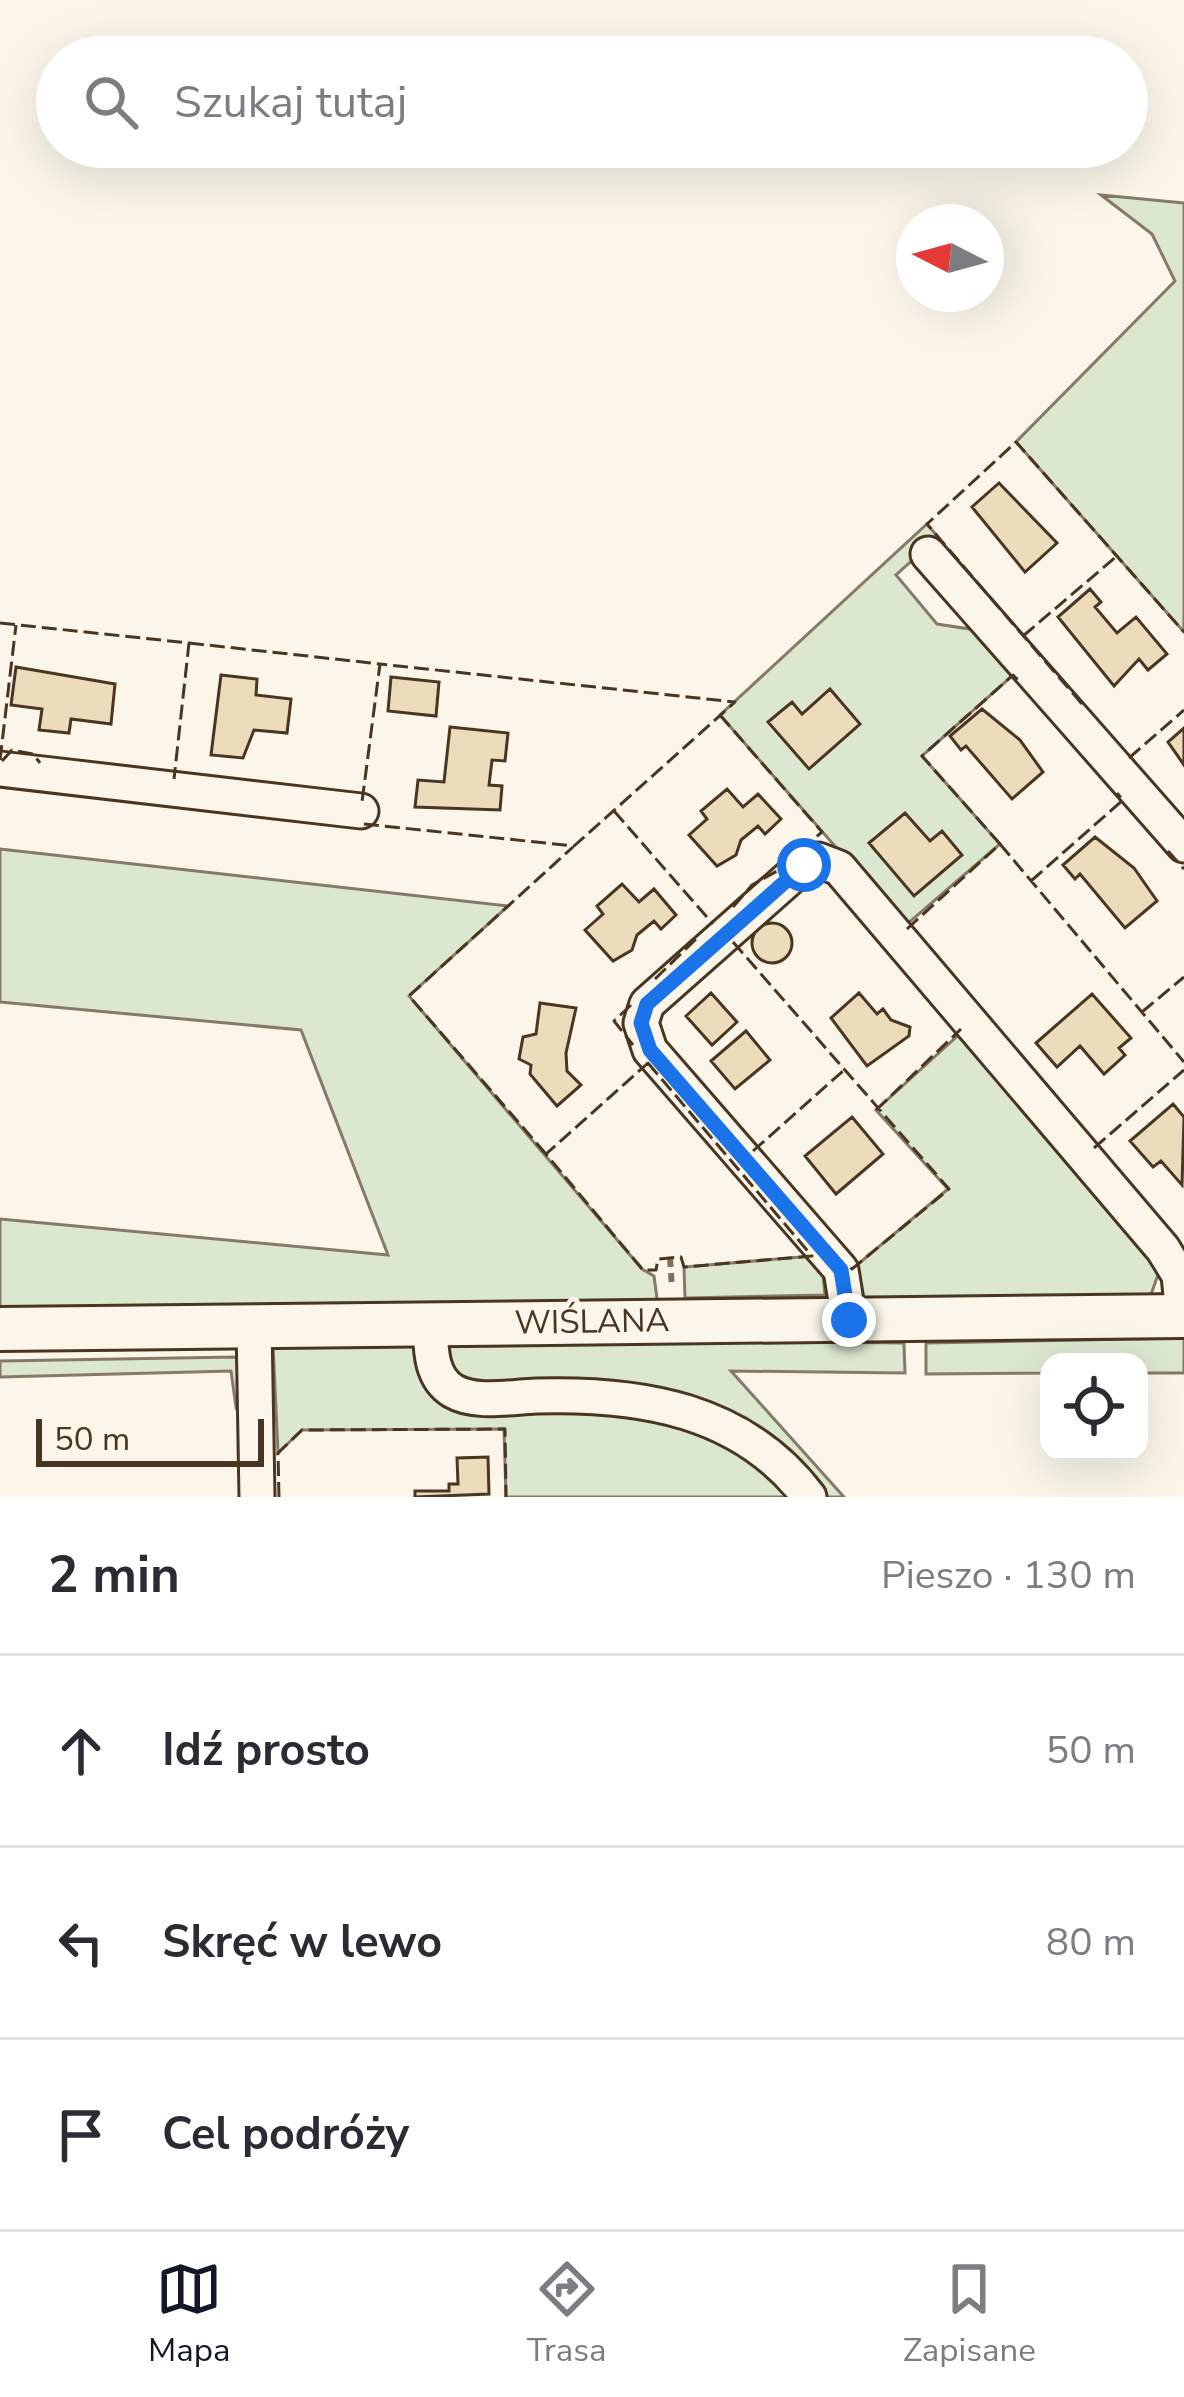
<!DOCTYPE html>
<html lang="pl">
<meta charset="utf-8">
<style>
body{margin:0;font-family:"Nunito Sans",sans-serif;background:#f2f2f3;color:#2b2b33}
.controls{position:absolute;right:36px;bottom:36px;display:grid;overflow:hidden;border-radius:24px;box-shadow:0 12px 48px #0002}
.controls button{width:108px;height:108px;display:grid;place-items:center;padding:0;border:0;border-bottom:3px solid #e1e1e2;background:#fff;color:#2b2b33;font:60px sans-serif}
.compass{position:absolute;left:896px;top:204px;width:108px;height:108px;border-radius:50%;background:#fff;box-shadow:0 12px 48px #0002;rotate:276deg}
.scale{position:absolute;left:36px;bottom:30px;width:228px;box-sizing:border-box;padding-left:12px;border:6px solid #4a3520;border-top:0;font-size:33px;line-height:42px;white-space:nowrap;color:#4a3520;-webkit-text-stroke:9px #fbf6e9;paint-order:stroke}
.stop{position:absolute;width:36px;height:36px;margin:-27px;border:9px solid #1a73e8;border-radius:50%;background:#fff}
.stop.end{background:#1a73e8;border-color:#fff;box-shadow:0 3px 12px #0008}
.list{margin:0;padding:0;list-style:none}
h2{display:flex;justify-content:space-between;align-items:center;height:156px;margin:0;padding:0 48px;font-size:51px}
h2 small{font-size:39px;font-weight:400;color:#7c7c81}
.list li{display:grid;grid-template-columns:78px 1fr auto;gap:36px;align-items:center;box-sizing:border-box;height:192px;padding:0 48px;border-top:3px solid #e1e1e2}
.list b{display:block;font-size:45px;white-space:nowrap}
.list em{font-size:39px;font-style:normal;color:#7c7c81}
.icon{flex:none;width:66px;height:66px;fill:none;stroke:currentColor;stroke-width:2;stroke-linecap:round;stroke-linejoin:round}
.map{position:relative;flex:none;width:1184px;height:1497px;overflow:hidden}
.search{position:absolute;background:#fff;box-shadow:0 12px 48px #0002;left:36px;right:36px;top:36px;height:132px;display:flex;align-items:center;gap:30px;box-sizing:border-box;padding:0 42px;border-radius:66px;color:#7c7c81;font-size:45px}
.sheet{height:732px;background:#fff}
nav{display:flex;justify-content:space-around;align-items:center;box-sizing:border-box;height:168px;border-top:3px solid #e1e1e2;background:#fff;font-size:33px;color:#7c7c81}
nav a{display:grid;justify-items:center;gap:6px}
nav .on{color:#111827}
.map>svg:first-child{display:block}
</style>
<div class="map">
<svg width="1184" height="1497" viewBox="0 0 1184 1497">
<rect width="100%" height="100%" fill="#fbf6e9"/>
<!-- green -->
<path fill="#dce7d0" stroke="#887966" stroke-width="3" d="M1101 195 1184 203V632L1016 442 1175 281 1152 234Z
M927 524 938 537 896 575 937 624 976 630 1013 675 922 756 1000 844 905 926 720 715Z
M0 849 508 906 409 996 642 1269 654 1276 657 1298 652 1305 0 1315V1219L388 1255 301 1030 0 1002Z
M963 1031 1151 1258 1159 1272 1149 1300 858 1302 852 1269 948 1189 876 1110Z
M812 1256 822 1264 825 1295 685 1298 684 1267Z
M1184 1338V1373H1139V1362H1049V1373L926 1374V1343Z
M605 1340 904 1343 905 1373 731 1371 844 1497H506L504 1429 302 1430 278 1453 273 1344Z
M236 1357 245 1395 236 1407 231 1371 0 1377V1361Z"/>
<!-- building -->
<path fill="#ecdcbc" stroke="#4a3520" stroke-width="3" d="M999 483 1057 543 1025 572 972 507Z
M1090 589 1101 602 1095 607 1117 633 1136 617 1167 654 1148 670 1139 659 1114 686 1058 617Z
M16 667 115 684 111 724 71 719 69 733 39 730 42 709 11 705Z
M221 675 257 679 256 695 291 699 287 733 254 730 243 758 211 755Z
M391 677 439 682 436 716 388 711Z
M830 689 860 724 809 769 768 722 792 702 802 714Z
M982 709 1020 740 1043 772 1012 799 966 746 961 750 950 736Z
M450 727 508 733 505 761 492 760 489 785 502 786 500 810 415 807 418 780 444 782Z
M1184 728V765L1168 742Z
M727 789 743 807 758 794 781 819 765 834 758 826 741 840 736 855 717 866 689 835 707 819 701 811Z
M905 813 930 841 942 831 962 855 914 896 869 843Z
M1095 837 1134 868 1157 901 1125 928 1080 874 1075 879 1063 865Z
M622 884 639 902 654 889 676 915 661 929 654 921 637 935 632 950 613 961 585 930 603 914 597 906Z
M752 943a20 20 0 1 1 40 0a20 20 0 1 1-40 0Z
M711 993 737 1022 712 1045 686 1016Z
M859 993 877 1014 883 1009 891 1020 910 1027 909 1036 867 1066 831 1018Z
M1092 994 1131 1038 1119 1048 1125 1055 1104 1074 1080 1046 1057 1067 1036 1043Z
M540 1003 576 1008 566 1053 567 1071 581 1085 557 1106 530 1074 531 1065 519 1059 523 1037 536 1034Z
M746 1031 770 1060 735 1089 711 1061Z
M1173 1104 1184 1117 1182 1185 1161 1161 1153 1167 1130 1141Z
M852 1117 883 1154 836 1194 805 1156Z
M488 1457 489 1494 415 1497V1491H449V1484H458L457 1458Z"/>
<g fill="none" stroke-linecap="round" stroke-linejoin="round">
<defs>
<path id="minor" d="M928 554 1184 845
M0 769 361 811
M849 1320 841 1270 650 1050 641 1023 647 1004 804 865 818 860 839 868 1163 1249 1179 1275 1183 1316
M430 1324C431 1348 430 1377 453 1391 475 1404 511 1397 536 1396 640 1393 743 1409 809 1497
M254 1326 257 1497"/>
<path id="major" d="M0 1329 1184 1316"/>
</defs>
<!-- minor casing -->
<use href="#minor" stroke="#4a3520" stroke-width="39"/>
<!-- major casing -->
<use href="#major" stroke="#4a3520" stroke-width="48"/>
<!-- path -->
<path stroke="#7f6f5c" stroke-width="6" stroke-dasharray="9 6" stroke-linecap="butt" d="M670 1258 672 1288"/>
<!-- minor -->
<use href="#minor" stroke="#fbf6e9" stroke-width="33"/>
<!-- major -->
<use href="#major" stroke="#fbf6e9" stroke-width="42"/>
<!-- fence -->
<path stroke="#4a3520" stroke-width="3" stroke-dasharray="15 6" stroke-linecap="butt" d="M0 623 189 643 174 779
M1023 636 1117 556
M189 643 380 664 362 802
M1082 704 927 524 1016 442 1184 632
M720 715 822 832 800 851
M1129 758 1184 710
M0 760 16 625
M2 761 12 750 33 754 40 763
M614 811 713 924
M364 824 574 846 735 702 380 664
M1000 844 922 756 1013 675 1018 680
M1168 851 1184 869
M1031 881 1123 800 1117 793
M733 907 752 885 777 871
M907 929 1000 844 1184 1062
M733 942 949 1189 852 1269 849 1266
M655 979 697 938
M631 1005 614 1021 633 1045
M1142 1012 1184 977
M648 1063 812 1256 684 1267 681 1257 658 1259 656 1270H643L546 1154Z
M876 1110 961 1029
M1094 1148 1184 1070
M753 1151 843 1071
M546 1154 409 996 573 847
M279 1497 278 1453 302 1430 505 1429 506 1497"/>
</g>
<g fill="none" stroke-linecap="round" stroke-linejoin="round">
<!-- route -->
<path stroke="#1a73e8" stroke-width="15" d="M804 865 647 1004 641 1023 650 1050 841 1270 849 1320"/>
</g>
<g text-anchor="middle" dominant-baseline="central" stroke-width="9" stroke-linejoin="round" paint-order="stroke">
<!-- street labels -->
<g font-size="33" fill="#4a3520" stroke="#fbf6e9">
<text transform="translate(592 1322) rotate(-1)">WIŚLANA</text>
</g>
</g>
</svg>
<div class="controls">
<button><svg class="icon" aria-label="locate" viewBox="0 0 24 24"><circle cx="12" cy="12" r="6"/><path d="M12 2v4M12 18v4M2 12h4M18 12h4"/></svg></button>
</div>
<svg class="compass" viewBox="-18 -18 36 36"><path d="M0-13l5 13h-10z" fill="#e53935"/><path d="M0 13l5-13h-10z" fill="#7c7c81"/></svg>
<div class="scale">50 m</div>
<div class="stop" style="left:804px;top:865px"></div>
<div class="stop end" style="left:849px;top:1320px"></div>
<div class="search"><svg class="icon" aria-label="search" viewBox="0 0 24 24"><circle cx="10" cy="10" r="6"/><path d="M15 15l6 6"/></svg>Szukaj tutaj</div>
</div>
<section class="sheet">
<h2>2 min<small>Pieszo · 130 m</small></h2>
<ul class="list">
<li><svg class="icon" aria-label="ahead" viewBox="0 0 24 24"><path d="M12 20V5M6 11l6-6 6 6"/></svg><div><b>Idź prosto</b></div><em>50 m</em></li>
<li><svg class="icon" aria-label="left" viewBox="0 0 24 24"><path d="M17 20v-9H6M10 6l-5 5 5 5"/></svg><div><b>Skręć w lewo</b></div><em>80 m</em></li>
<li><svg class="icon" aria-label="arrive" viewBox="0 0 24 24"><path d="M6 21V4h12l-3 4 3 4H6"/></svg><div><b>Cel podróży</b></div></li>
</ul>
</section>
<nav>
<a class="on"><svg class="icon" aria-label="map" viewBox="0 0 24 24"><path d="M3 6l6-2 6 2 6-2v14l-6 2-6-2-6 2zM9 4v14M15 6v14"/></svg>Mapa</a>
<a><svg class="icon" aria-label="directions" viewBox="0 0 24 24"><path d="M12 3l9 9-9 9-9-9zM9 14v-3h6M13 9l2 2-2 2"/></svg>Trasa</a>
<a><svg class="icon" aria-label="saved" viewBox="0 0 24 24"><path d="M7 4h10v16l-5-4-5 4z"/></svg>Zapisane</a>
</nav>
